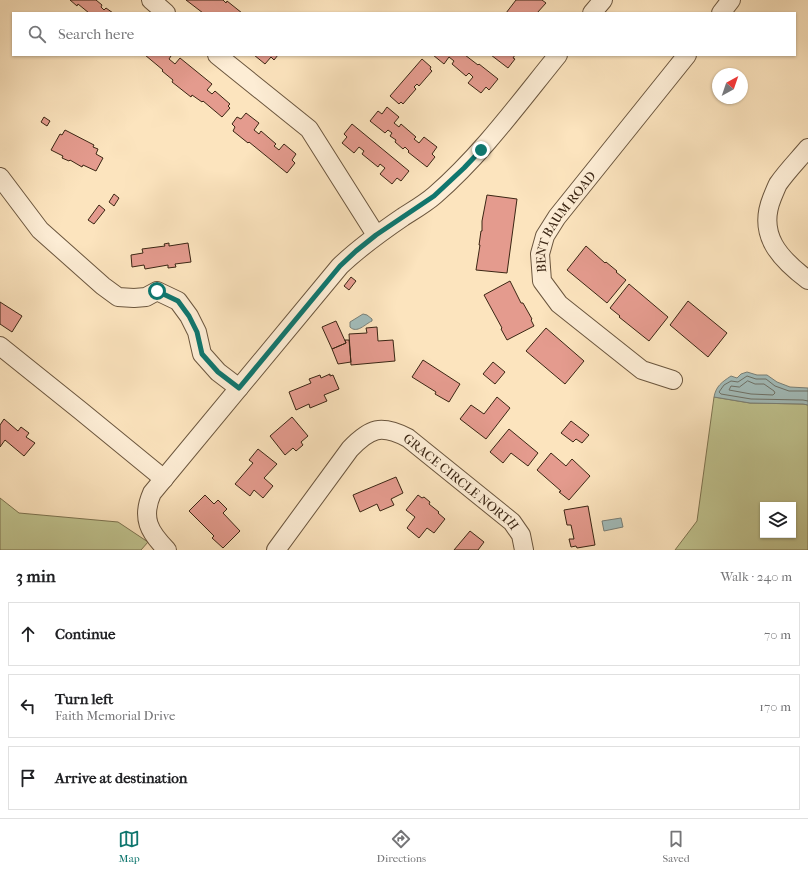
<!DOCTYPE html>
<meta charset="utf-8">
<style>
body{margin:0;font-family:"IM FELL French Canon",serif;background:#f2f2f2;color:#202124}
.controls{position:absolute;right:12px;bottom:12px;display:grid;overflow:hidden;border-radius:0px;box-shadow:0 1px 3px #0004}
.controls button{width:36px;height:36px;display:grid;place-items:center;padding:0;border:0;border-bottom:1px solid #e0e0e0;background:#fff;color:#202124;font:20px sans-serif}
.compass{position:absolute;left:712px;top:68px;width:36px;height:36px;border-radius:50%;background:#fff;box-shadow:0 1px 3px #0004;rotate:40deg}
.stop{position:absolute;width:12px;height:12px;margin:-9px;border:3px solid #0f766e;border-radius:50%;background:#fff}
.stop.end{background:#0f766e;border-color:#fff;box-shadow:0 1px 4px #0008}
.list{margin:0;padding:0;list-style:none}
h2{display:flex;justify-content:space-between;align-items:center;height:52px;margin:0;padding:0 16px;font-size:17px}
h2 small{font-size:13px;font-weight:400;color:#757577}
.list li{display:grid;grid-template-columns:26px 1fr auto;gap:12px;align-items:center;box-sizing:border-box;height:64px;margin:0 8px 8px;padding:0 8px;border:1px solid #e0e0e0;border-radius:0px}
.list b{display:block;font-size:15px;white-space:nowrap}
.list p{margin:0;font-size:13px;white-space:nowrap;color:#757577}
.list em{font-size:13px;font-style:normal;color:#757577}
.icon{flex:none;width:22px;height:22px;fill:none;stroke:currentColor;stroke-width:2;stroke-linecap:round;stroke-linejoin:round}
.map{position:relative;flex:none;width:808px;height:550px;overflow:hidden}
.search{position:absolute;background:#fff;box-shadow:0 1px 3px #0004;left:12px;right:12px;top:12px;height:44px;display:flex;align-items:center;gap:10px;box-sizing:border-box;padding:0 14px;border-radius:0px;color:#757577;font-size:15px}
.sheet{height:268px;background:#fff}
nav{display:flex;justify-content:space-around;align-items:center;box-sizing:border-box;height:56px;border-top:1px solid #e0e0e0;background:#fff;font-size:11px;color:#757577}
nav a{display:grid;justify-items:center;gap:2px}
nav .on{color:#0f766e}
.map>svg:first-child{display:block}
</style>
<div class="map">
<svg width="808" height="550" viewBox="0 0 808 550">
<rect width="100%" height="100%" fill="#fce4be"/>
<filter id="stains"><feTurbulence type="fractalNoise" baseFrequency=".005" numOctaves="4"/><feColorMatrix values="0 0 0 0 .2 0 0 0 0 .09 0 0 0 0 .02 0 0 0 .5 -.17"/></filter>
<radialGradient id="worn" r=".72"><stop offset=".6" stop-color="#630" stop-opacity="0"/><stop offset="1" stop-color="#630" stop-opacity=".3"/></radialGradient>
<!-- green -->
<path fill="#c0c490" stroke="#7e7552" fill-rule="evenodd" d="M714 397 750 403 803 404 808 405V550H675L697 521ZM763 505H793V535H763Z
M0 498 19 513 118 522 148 542 141 550H0Z"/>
<!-- water -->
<path fill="#a2bcba" stroke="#798078" d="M363 314 367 315 372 319V321C365 324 357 334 350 327V322Z
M747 372 757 375H767L777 382 790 387 808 388V405L803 404 750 403 714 397C716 386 722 382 731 376L737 378 741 374Z
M621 518 623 527 604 531 602 521Z"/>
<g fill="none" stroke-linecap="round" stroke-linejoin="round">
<!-- shore -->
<path stroke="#6e7167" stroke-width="1" d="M748 381 755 384H764L774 391 775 393 773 395 751 394 729 390 731 386 739 387Z
M808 391H789L775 386 766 379H756L747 376 738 382 731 381 724 385 719 392 721 394 751 399 803 400 808 401"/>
</g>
<!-- building -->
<path fill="#e49b8e" stroke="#3b2614" d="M70 0H96L102 5 101 7 104 10 106 8 113 13H89L78 4 77 6Z
M186 0H223L226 3 227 1 242 13H203Z
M516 0H542L546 3 537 13H506Z
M145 55H169L171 56 169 59 175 64 180 58 212 84 207 90 212 94 215 91 230 104 228 106 230 108 222 117 203 101 202 102 192 95 191 97 172 82 173 80 162 71 163 70Z
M254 55H278L274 60 271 57 265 64Z
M433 55H465L478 65 479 64 498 79 489 90 486 87 481 93 468 83 473 77 469 73 466 76 452 64 454 61 449 57 444 64Z
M491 55H515L513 58 515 59 508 68Z
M422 59 431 67 430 69 432 71 419 86 417 84 414 87 416 89 403 104 401 102 399 104 390 96Z
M387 107 399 117 394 123 399 127 401 124 416 137 414 139 419 143 424 137 437 147 432 154 435 157 427 167 408 152 409 151 405 147 403 149 395 142 396 140 390 136 392 133 388 130 385 133 370 121 378 111 382 114Z
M246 113 259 123 254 130 259 134 261 131 276 144 274 146 279 150 284 144 296 154 292 160 295 163 287 173 249 142 248 143 233 131 235 127 232 124 237 117 241 119Z
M44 117 50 121 47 126 41 122Z
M352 124 409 171 401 181 397 178 392 184 380 174 385 168 380 164 378 167 362 154 364 151 359 147 354 153 342 143 347 137 344 134Z
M65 130 94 145 93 147 98 149 96 154 103 158 96 171 83 165 82 167 70 160 69 161 62 158 63 156 51 150 60 134 62 135Z
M114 194 119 198 114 206 109 202Z
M487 195 517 199 507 273 476 270 480 245H479L481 231H482V221Z
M99 205 105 210 94 224 88 220Z
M169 243V246L188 243 191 262 175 264 176 267 168 268V265L145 269 144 265 132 267 131 255 143 253 142 249 165 246 164 244Z
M586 246 605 263 606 262 617 271 616 272 626 280 607 303 567 270Z
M351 277 356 281 349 290 344 286Z
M510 281 521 303H523L532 319 531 320 534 326 507 340 501 329 502 328 484 295Z
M629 284 668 317 649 341 619 317 620 316 610 308Z
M688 301 727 333 708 357 670 325Z
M0 302 22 316 12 332 0 324Z
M336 321 346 343 332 349 322 327Z
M377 327 378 341 393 340 395 361 351 365 349 334 367 333 366 328Z
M546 328 584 361 565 384 526 351Z
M345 340H349L351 362 338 364 332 349 346 343Z
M423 360 460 384 449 402 435 394 436 392 412 377Z
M493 362 505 372 495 384 483 374Z
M330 374V376L333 375 339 389 324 395 327 401 310 408 309 404 296 410 289 392 311 383 309 379 320 375 321 378Z
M497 397 510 408 486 439 460 419 471 405 484 414Z
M292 417 308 436 301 442 303 445 296 451 293 448 285 455 270 436Z
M4 419 18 431 21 427 29 433 26 437 35 443 24 456 5 440 0 447V425Z
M571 421 589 435 582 443 576 439 573 442 561 433Z
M509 429 538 453 528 466 511 453 503 463 490 452Z
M258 449 277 464 264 478 273 486 263 498 254 490 250 496 235 484 253 463 249 460Z
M551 453 566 466 572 459 590 476 569 500 559 492 561 491 537 470Z
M396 477 403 493 391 499 394 505 380 511 377 504 360 512 353 495Z
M205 495 214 504 218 500 227 509 223 513 240 531 223 548 212 538 214 536 189 511Z
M418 495 422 498 424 497 430 502 429 504 439 512 438 513 445 519 434 533 427 528 419 538 407 528 415 517 406 510Z
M588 506 595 545 577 548 576 546 571 547 569 539H574L571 525H567L564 510Z
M470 531 484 542 478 550H454Z"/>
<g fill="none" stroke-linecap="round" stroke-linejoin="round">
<defs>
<g id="minor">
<path d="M151 0 166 13"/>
<path d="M592 13 603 0"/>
<path d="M721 13 731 0"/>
<path d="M217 55 309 129 376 235"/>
<path d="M808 148C798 160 787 171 778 184 776 188 774 193 772 198 757 235 780 259 808 280"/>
<path d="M0 177 40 230 103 286 118 297 134 298 146 297 157 291 178 301 189 316 197 332 202 354 218 372 239 388"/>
<path d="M0 346 81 411 164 479"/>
<path id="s1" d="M673 380 642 370 559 304 542 281 540 254 545 236 557 217 687 55"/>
<path d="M167 550C149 532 141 518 152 493L340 266C360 247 381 232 403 217 414 210 426 203 435 195 482 154 519 103 558 55"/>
<path id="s2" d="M276 550 350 449C370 428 381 424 408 438L512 522 521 535 524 550"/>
</g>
</defs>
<!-- minor casing -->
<use href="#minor" stroke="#6b563e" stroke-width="20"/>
<!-- minor -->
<use href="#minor" stroke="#fdedd5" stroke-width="18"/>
</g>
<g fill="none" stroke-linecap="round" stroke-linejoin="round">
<!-- route -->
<path stroke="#0f766e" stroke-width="5" d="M157 291 178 301 189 316 197 332 202 354 218 372 239 388 340 266 356 251 376 235 434 196 464 168 481 150"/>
</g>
<g text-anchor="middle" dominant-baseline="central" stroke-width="3" stroke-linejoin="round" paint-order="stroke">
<!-- street labels -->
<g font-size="13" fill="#3b2614" stroke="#fdedd5">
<text stroke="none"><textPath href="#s1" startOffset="234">BENT BAUM ROAD</textPath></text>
<text stroke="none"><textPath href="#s2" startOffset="260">GRACE CIRCLE NORTH</textPath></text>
</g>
</g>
<rect width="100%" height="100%" filter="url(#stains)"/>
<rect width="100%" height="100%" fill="url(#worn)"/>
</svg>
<div class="controls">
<button><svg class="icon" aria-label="layers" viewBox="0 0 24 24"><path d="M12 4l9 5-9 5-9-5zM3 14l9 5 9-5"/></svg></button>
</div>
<svg class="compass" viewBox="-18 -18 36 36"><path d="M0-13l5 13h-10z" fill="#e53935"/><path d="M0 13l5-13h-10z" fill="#757577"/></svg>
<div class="stop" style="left:157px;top:291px"></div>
<div class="stop end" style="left:481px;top:150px"></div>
<div class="search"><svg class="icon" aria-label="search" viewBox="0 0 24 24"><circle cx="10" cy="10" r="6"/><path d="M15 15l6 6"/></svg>Search here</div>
</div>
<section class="sheet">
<h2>3 min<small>Walk · 240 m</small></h2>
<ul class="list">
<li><svg class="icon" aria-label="ahead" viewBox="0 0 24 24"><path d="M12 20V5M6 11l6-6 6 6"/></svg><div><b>Continue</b></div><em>70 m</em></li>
<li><svg class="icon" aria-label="left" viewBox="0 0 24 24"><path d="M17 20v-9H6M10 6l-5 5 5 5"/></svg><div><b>Turn left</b><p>Faith Memorial Drive</p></div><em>170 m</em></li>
<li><svg class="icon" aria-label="arrive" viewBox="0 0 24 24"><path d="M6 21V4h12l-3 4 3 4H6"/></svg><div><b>Arrive at destination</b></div></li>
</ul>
</section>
<nav>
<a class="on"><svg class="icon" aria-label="map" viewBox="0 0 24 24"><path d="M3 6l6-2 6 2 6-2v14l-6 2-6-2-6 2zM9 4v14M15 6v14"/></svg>Map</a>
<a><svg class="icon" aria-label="directions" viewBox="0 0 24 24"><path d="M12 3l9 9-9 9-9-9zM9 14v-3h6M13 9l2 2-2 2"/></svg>Directions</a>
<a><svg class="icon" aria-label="saved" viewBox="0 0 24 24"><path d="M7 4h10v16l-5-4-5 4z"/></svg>Saved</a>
</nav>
